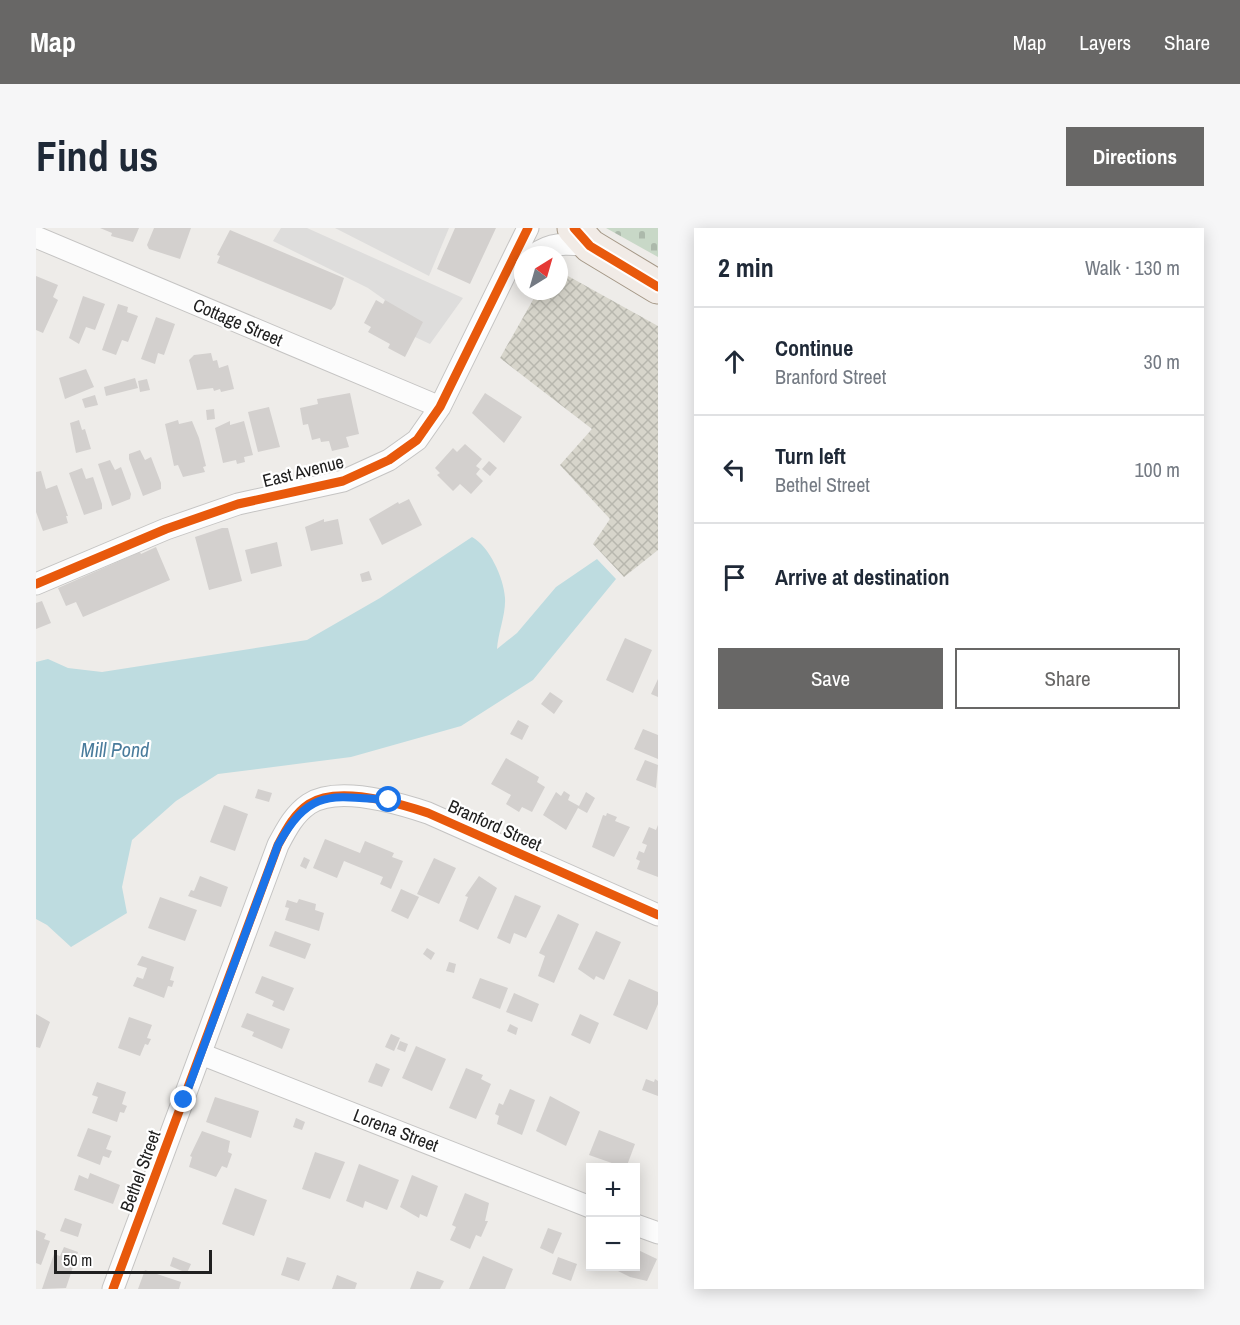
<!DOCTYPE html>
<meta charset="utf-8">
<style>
body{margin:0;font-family:"Archivo Narrow",sans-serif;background:#f6f6f7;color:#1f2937}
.controls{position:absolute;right:18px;bottom:18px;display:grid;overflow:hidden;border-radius:0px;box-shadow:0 3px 15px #0003}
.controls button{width:54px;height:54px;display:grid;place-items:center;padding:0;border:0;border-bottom:2px solid #e0e1e3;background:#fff;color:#1f2937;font:30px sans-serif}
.compass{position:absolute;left:478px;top:18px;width:54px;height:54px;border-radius:50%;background:#fff;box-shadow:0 3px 15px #0003;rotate:37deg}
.scale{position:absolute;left:18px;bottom:15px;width:158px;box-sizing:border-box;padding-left:6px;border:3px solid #202020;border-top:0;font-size:16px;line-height:21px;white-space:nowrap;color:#202020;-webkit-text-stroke:4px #fff;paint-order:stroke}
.stop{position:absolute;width:18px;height:18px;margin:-14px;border:4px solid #1a73e8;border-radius:50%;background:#fff}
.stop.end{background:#1a73e8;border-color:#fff;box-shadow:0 2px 6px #0008}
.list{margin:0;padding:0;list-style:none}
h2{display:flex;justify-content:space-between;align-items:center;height:78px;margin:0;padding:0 24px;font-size:26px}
h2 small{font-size:20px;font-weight:400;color:#747a83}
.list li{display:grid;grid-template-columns:39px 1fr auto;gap:18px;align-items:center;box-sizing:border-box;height:108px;padding:0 24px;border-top:2px solid #e0e1e3}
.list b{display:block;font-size:22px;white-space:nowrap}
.list p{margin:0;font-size:20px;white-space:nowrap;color:#747a83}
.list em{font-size:20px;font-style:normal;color:#747a83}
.actions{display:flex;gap:12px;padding:18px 24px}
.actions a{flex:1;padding:14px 0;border:2px solid #686766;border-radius:0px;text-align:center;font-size:21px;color:#686766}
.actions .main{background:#686766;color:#fff}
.icon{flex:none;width:33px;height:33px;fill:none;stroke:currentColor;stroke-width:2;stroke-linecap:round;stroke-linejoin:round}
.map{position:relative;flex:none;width:622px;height:1061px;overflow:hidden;border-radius:0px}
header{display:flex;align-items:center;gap:36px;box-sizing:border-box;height:84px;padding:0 30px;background:#686766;color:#fff}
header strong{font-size:28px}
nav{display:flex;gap:33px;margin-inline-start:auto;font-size:21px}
.intro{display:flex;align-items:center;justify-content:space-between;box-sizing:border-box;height:144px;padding:0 36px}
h1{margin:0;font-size:42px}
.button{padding:15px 27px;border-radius:0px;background:#686766;color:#fff;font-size:21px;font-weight:700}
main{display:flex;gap:36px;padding:0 36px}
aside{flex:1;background:#fff;border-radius:0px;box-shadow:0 3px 15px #0003}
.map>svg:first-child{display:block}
</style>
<header>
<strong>Map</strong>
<nav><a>Map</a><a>Layers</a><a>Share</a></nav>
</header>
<div class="intro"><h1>Find us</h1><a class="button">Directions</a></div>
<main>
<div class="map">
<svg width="622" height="1061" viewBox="0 0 622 1061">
<defs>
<pattern id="construction-cross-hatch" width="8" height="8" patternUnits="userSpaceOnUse" patternTransform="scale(1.5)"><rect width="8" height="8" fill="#d7d5cb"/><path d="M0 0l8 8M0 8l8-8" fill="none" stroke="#b8b7ae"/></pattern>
<pattern id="cemetery-stones" width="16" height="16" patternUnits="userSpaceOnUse" patternTransform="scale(1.5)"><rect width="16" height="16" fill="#c8d8c7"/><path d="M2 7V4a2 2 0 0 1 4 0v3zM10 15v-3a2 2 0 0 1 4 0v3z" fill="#acb9ab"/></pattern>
</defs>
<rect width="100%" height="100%" fill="#eeece9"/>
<!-- construction -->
<path fill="url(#construction-cross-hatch)" d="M523 43 622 98V322L588 349 557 316 574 291 524 237 556 201 464 130 502 63H523Z"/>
<!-- cemetery -->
<path fill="url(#cemetery-stones)" d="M570 0H622V29Z"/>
<!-- parking -->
<path fill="#dedddc" d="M245 0H271L427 70 394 116 379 109 349 72 332 60 237 13Z
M299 0H413L393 48Z"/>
<!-- water -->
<path fill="#bedce0" d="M436 309C453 318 468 350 469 370 470 386 462 405 461 421L481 405 520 359 561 331 580 351 497 452 425 498 315 529 182 546 140 573 96 612 86 659 91 685 35 719 11 697 0 691V434L12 431 32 440 66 444 271 412 344 370Z"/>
<!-- building -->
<path fill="#d3d0ce" d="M64 0H103L97 14 75 8 76 5Z
M118 0H155L144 31 113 21 111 17Z
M419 0H460L434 56 401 41Z
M194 2 308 50 299 77 295 82 181 35 184 28 181 27Z
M0 48 22 57 17 69 22 72 7 105 0 102Z
M47 68 69 76 59 102 50 99 43 116 33 110Z
M340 72 347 76 349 72 387 94 369 129 352 120 354 116 332 104 335 99 328 95Z
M82 76 92 79 91 84 102 88 92 114 86 112 80 127 66 122Z
M120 89 139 96 128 127 122 125 119 136 105 131Z
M175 125 177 133 181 132 183 140 192 137 198 161 185 164 184 161 178 163 177 160 161 162 153 132 158 127Z
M50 141 58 159 29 171 23 150Z
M99 150 102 160 70 168 68 159Z
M111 151 114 162 104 164 102 153Z
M314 165 323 206 310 209 313 219 296 223 293 213 285 214 284 210 276 212 272 196 267 197 264 180 282 176 281 171Z
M449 165 486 189 468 215 436 185Z
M59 167 62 177 49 180 46 171Z
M233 179 244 219 222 224 212 184Z
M178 181 179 191 171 192 170 182Z
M43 192 46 202 49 201 55 221 40 225 34 195Z
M142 192 143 196 156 193 163 210 170 238 167 239 169 244 147 249 142 237 138 238 129 196Z
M194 193V197L208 193 217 227 208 229 209 234 201 236 200 232 187 235 179 200Z
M429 216 446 231 440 238 444 241 440 246 447 253 435 266 424 256 417 263 401 247 404 245 399 240 417 220 421 224Z
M104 222 109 232 115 229 125 255V261L107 268 93 231V226Z
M74 232 79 242 85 239 95 266 94 271 76 278 62 236Z
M453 233 461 240 454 248 446 241Z
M46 240 50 251 57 249 66 276V281L48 287 33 245Z
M5 243 10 261 21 257 32 288H30L32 295 7 303 0 284V244Z
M373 271 386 297 346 317 333 291 362 274 363 276Z
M288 291V294L302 291 307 316 275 323 269 299Z
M186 300H192L206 353 173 362 159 309Z
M241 314 246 338 215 346 209 322Z
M120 319 134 352 47 389 40 374 30 378 22 360 104 324 105 326Z
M333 343 336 352 326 354 324 346Z
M6 373 15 395 0 401V375Z
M589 410 616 422 597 465 570 452Z
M622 451V469L615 466Z
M514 464 527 473 518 486 505 476Z
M482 492 493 498 486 512 474 506Z
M607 501 622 507V531L598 521Z
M470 530 503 549 501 554 509 559 496 584 486 579 483 584 470 576 475 567 455 556Z
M609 532 622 537 620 560 600 552Z
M222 561 236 565 233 574 219 570Z
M528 563 534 567 532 572 543 578 550 564 559 570 551 585 542 580 530 602 507 587 520 564 525 568Z
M188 577 212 586 199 623 174 614Z
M571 585 581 589 579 593 594 599 578 629 556 619 567 587 570 588Z
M622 597V649L601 641 604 633 600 631 603 623 608 625 611 617 606 615 613 599 620 602Z
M289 611 324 625 329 613 358 625 356 629 367 633 355 661 344 656 347 649 308 633 301 650 277 640Z
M268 629 274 632 270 641 264 638Z
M398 630 420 640 403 676 381 666Z
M164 648 192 659 185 679 152 668 155 662 158 663Z
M443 648 461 660 442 702 423 693 432 669 429 668Z
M365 661 383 669 372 691 355 683Z
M479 667 505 678 490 710 478 705 474 716 461 710Z
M124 669 161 682 149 713 112 700Z
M263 671 280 676 279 682 288 685 283 703 249 692 253 680 249 679 251 672 261 675Z
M522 686 543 696 518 755 502 748 509 728 503 725Z
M239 703 275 716 269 731 233 718Z
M560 703 585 714 568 752 560 748 558 752 542 741Z
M391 720 399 725 395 732 387 726Z
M106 728 138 739 134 752 138 753 136 759 132 758 128 770 97 758 101 749 107 751 111 740 101 737Z
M413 734 420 736 418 745 410 743Z
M226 748 258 760 248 783 236 778 238 773 219 765Z
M444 750 472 760 464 781 436 770Z
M593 751 622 764V776L611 802 577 787Z
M478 765 503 776 496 794 470 784Z
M211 785 254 801 246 821 216 808 218 804 205 799Z
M0 786 14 794 4 820 0 819Z
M544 786 563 795 554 816 535 807Z
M93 789 116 797 111 810 115 811 112 817 109 816 104 828 82 820Z
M474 796 482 800 480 807 471 803Z
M355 806 364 810 358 823 349 819Z
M364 813 372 816 369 824 361 821Z
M380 818 410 831 396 863 366 850Z
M340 835 354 841 346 859 332 854Z
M430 840 447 847 445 851 455 856 440 891 413 880Z
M610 851 618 854 619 851 622 853V868L606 862Z
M61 854 90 864 86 876 91 878 88 885 84 884 81 894 56 885 62 869 56 867Z
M474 861 499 872 486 907 461 896 463 888 459 886 463 875 467 877Z
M514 868 544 884 530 918 500 903Z
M179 869 223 883 215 910 170 894Z
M260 890 269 894 266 902 257 899Z
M52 900 75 908 70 921 76 923 73 930 67 928 64 937 41 928Z
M563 902 599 916 590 940 553 927Z
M166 903 194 913 192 924 196 926 191 940 186 938 180 949 153 939 156 929 154 928Z
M279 924 309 934 294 971 266 961Z
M323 936 363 952 351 982 329 973 327 980 310 973Z
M54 945 84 957 77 976 38 962 43 947 52 951Z
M376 947 402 958 391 989 384 986 383 990 364 979Z
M199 960 231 972 218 1008 186 996Z
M429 965 453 975 449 993H452L445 1009 440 1007 434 1021 414 1012 420 999 416 997Z
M29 990 46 996 42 1009 24 1003Z
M512 1000 526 1005 517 1026 504 1020Z
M0 1002 10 1006 8 1011 14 1013 5 1037 0 1035Z
M28 1019 42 1024 30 1060 6 1061 18 1026 24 1028Z
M600 1021 621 1031 611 1053 594 1049 574 1039 600 1038Z
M447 1028 477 1041 469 1061H433Z
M137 1029 155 1036 151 1045 134 1038Z
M251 1029 270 1035 263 1053 245 1047Z
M522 1029 541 1036 535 1053 516 1046Z
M109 1042 145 1054 143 1061H102Z
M381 1043 408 1053 404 1061H374Z
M301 1047 321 1055 319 1061H296Z"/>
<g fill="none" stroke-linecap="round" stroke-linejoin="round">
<defs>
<path id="minor" d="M0 9 404 179
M498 27C516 13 533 16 554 18
M0 356 130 301 202 276 307 253 353 232 381 212 404 179 492 0
M165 826 554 979
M600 997 622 1005
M77 1061 242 617C250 602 258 586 273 576 302 557 362 575 392 585L622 687"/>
<path id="primary" d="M538 0 554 18 622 59"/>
</defs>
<!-- minor casing -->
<use href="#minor" stroke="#c5c4c3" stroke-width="23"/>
<!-- primary casing -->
<use href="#primary" stroke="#a49786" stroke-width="35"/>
<!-- minor -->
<use href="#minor" stroke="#fcfcfc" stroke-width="21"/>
<!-- primary -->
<use href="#primary" stroke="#f1ebe6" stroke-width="33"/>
<defs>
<path id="cycleway" d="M538 0 554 18 622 59
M0 356 130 301 202 276 307 253 353 232 381 212 404 179 492 0
M77 1061 242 617C250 602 258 586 273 576 302 557 362 575 392 585L622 687"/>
</defs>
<!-- cycleway casing -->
<use href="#cycleway" stroke="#fff" stroke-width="13"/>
<!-- cycleway -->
<use href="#cycleway" stroke="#e8590c" stroke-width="9"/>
</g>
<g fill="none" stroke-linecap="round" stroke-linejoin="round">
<!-- route -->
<path stroke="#1a73e8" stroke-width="8" d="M148 872 242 617C274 560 294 568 353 572"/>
</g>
<g text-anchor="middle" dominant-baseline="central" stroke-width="4.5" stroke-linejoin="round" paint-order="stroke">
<!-- street labels -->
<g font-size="18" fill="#202020" stroke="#fff">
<text transform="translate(202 94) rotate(23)">Cottage Street</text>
<text transform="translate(267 243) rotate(-14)">East Avenue</text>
<text transform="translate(459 597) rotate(24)">Branford Street</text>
<text transform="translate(360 902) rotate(21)">Lorena Street</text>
<text transform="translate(104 943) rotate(-70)">Bethel Street</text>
</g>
<!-- water labels -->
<g font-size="20" font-style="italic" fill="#4a7c9c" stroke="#fff">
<text x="79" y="521">Mill Pond</text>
</g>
</g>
</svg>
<div class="controls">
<button>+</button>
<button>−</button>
</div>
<svg class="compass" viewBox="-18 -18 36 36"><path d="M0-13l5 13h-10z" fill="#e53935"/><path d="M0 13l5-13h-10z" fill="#747a83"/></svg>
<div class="scale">50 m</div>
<div class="stop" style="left:353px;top:572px"></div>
<div class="stop end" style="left:148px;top:872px"></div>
</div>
<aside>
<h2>2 min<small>Walk · 130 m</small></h2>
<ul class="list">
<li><svg class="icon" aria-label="ahead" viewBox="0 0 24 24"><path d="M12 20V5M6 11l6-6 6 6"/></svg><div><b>Continue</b><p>Branford Street</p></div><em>30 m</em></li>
<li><svg class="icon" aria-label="left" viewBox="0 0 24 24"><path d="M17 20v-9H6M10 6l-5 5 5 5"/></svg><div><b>Turn left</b><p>Bethel Street</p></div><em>100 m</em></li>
<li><svg class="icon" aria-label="arrive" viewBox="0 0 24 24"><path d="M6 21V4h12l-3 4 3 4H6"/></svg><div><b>Arrive at destination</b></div></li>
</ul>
<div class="actions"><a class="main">Save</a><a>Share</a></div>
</aside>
</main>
